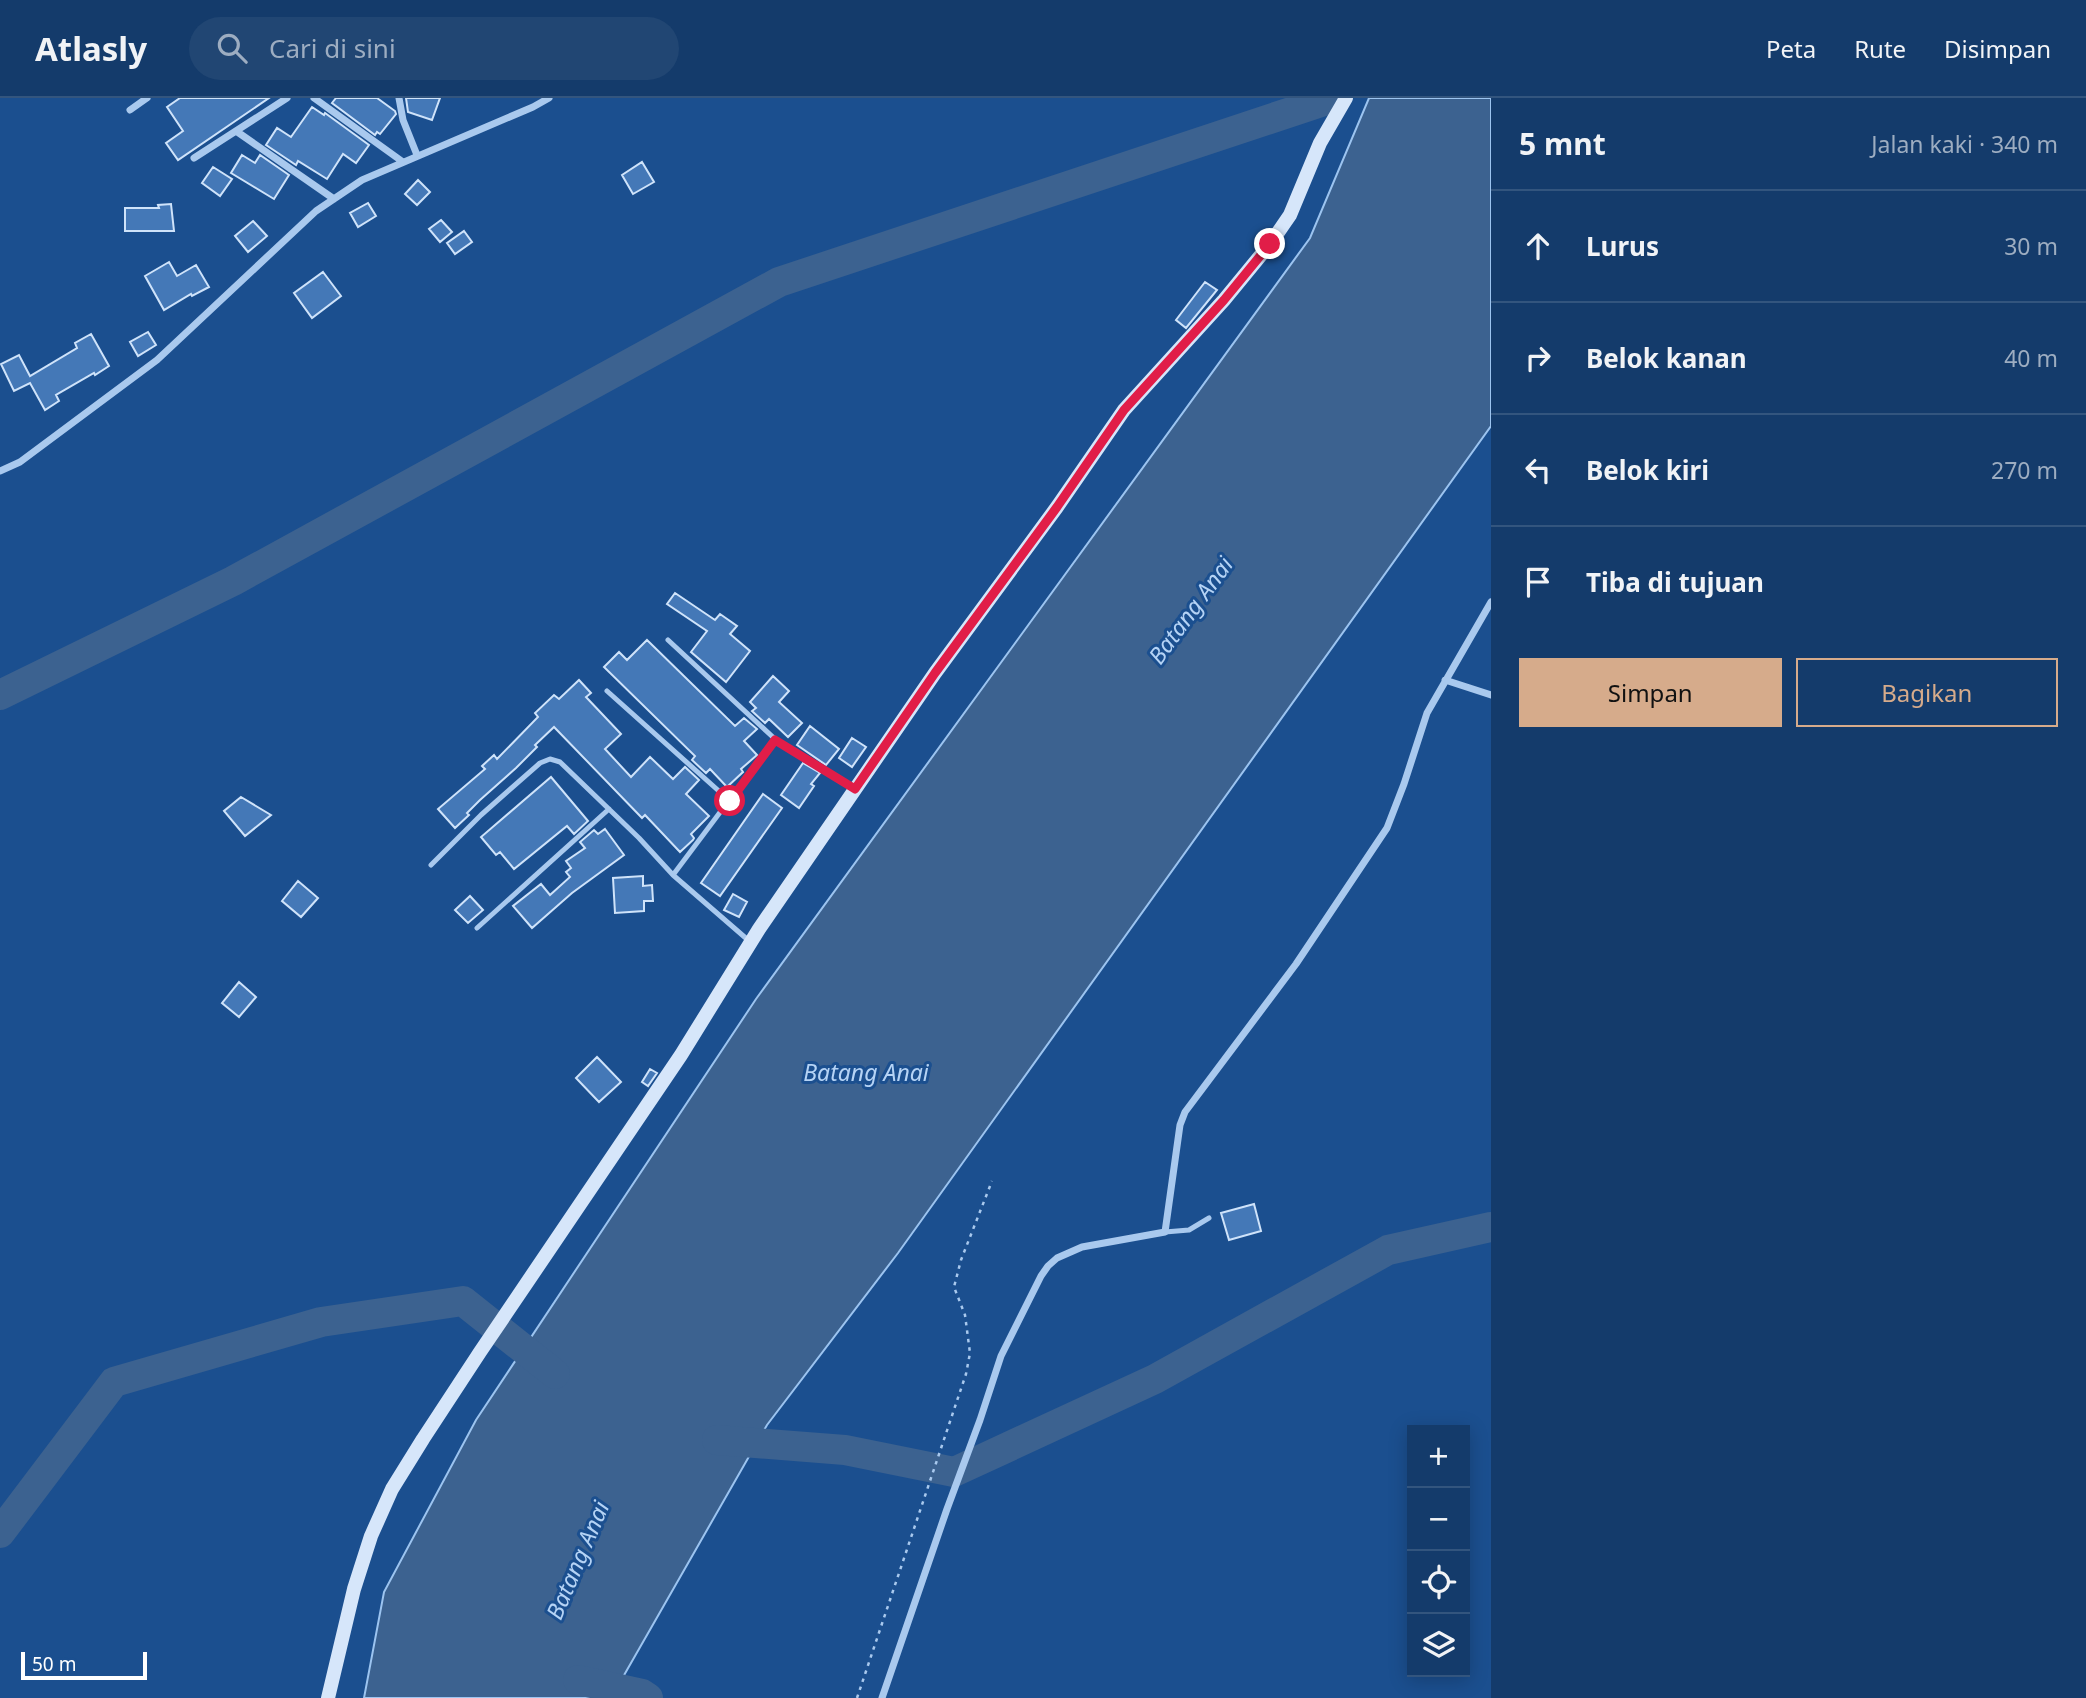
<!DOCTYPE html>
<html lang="id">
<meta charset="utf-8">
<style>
body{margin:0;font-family:"Noto Sans",sans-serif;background:#214673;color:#f1f3f6}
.controls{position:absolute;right:21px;bottom:21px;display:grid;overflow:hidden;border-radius:0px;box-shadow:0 4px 18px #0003}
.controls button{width:63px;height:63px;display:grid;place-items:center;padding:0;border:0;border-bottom:2px solid #33557e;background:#143b6b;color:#f1f3f6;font:35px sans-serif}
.scale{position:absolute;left:21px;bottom:18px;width:126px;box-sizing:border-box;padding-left:7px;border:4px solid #fff;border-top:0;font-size:19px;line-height:24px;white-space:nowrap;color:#fff;-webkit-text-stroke:5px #1b4f8f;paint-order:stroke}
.stop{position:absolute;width:21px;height:21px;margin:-16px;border:5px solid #e11d48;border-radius:50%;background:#fff}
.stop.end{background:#e11d48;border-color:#fff;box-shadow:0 2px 7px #0008}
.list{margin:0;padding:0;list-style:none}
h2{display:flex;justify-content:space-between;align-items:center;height:91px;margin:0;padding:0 28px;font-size:30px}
h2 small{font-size:23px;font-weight:400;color:#9dadc1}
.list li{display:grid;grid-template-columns:46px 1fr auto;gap:21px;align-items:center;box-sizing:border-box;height:112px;padding:0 28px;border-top:2px solid #33557e}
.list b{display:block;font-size:26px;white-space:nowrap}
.list em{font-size:23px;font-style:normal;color:#9dadc1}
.actions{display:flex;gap:14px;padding:21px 28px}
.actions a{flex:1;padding:16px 0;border:2px solid #d6ab8b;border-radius:0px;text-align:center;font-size:24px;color:#d6ab8b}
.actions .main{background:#d6ab8b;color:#111}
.icon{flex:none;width:38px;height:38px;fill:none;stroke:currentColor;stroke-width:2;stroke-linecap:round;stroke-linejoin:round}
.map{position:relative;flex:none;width:1491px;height:1600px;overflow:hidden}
header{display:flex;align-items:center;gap:42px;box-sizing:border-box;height:98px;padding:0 35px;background:#143b6b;border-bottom:2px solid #33557e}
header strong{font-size:33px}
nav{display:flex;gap:38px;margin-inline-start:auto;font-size:24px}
.search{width:490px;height:63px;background:#214673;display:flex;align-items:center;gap:18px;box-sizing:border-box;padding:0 24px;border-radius:38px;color:#9dadc1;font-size:26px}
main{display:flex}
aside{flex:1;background:#143b6b}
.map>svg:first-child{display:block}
</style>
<header>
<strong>Atlasly</strong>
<div class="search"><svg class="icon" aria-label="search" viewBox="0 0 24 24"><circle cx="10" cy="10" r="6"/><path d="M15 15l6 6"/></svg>Cari di sini</div>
<nav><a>Peta</a><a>Rute</a><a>Disimpan</a></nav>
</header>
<main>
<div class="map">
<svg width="1491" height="1600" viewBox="0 0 1491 1600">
<rect width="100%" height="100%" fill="#1b4f8f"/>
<!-- water -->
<path fill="#3c6290" stroke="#9cc4f0" stroke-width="2" d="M1369 0H1491V328L898 1155 767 1327 611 1600H364L384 1494 476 1322 756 901 1310 140Z"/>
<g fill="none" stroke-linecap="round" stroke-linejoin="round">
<!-- river -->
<path stroke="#3c6290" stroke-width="30" d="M0 597 233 483 779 184 1333 0
M717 1342 845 1352 954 1374 1155 1281 1388 1152 1491 1129
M0 1435 114 1284 321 1224 463 1203 555 1276
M578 1582 642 1596 648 1600"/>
</g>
<!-- building -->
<path fill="#4478b7" stroke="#cfe3fa" stroke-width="2" d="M180 0H269L178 62 166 45 183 33 167 9Z
M336 0H377L395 13 396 16 380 36 377 34 375 37 332 5Z
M406 0H440L432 22 408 14Z
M312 9 324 17 325 15 369 47 356 65 343 56 327 81 298 63 296 67 266 47 277 30 291 39Z
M242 57 255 65 260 57 289 77 274 101 231 75Z
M642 64 654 84 633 96 622 77Z
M213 69 232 81 220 98 202 85Z
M418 82 430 94 417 107 405 96Z
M368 105 376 118 358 129 350 115Z
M171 106 174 133H125V110H159L158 107Z
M441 122 452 134 440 144 429 131Z
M253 123 267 138 248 154 235 138Z
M464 133 472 144 455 156 447 145Z
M169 164 177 178 196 167 209 189 192 198 191 196 164 212 145 178Z
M323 174 341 198 312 220 294 195Z
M1205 184 1217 192 1186 230 1176 222Z
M148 234 156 247 138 258 130 244Z
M91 236 109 268 95 277 94 275 56 297 59 303 45 312 30 285 14 293 1 266 19 257 30 278 77 250 75 245Z
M675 495 715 522 720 516 737 528 730 536 750 553 726 584 691 554 707 533 667 506Z
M647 542 735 628 744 620 757 631 744 643 757 657 741 671 743 674 727 689 710 671 706 675 692 662 695 658 604 569 619 554 627 562Z
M773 578 789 593 779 604 802 625 788 639 769 621 765 625 752 613 756 610 750 604Z
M579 582 591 595 586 599 621 636 605 651 631 679 650 659 673 681 685 669 699 682 686 696 709 718 691 736 694 740 693 742 680 754 645 717 642 720 554 629 535 647 537 649 516 670 480 702 467 715 469 717 455 730 438 711 485 671 482 668 494 657 497 661 538 619 535 615 554 597 559 601Z
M810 628 839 651 826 667 797 647Z
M852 640 866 649 852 669 839 660Z
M803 665 820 675 811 686 814 688 799 710 781 697Z
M551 679 588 723 574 736 567 728 514 771 500 754 496 757 481 739Z
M763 696 782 710 720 798 701 785Z
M241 699 271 717 245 738 224 713Z
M605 731 624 757 572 795 532 830 513 808 541 786 550 797 570 779 566 774 571 770 566 763 585 750 580 744 594 732 598 736Z
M643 778V788L652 787 653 803H644V813L615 815 613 780Z
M298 783 318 800 301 819 282 803Z
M733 796 747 804 739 819 724 812Z
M470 798 483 812 468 825 455 812Z
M239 884 256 899 239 919 222 905Z
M597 959 621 984 599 1004 576 980Z
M650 971 657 975 648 988 642 984Z
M1254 1106 1261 1133 1229 1142 1221 1115Z"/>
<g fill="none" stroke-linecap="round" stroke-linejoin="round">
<!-- path -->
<path stroke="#a9c9ee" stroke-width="2.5" stroke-dasharray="3.5 5" stroke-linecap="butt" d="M857 1600 966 1276 970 1255 965 1217 954 1189 961 1162 992 1083"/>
<!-- lane -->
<path stroke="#a9c9ee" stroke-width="5" d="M668 542 775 641 855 691
M607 593 730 703
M431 767 481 717 540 665 550 661 560 664 639 740 673 777 748 842
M673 777 775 641
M477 830 609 711
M1165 1134 1189 1132 1209 1120"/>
<!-- street -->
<path stroke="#a9c9ee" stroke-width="7" d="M314 0 403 64
M399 0 403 22 417 57
M130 12 147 0
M236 33 334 101
M194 60 287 0
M0 373 20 364 157 262 316 113 362 82 533 9 549 0
M1445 582 1491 597
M882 1600 947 1411 980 1322 1001 1258 1041 1178 1048 1168 1057 1160 1082 1149 1165 1134 1180 1027 1185 1014 1296 866 1387 730 1404 686 1427 615 1491 504"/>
<!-- secondary -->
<path stroke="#d6e6fa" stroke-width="14" d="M328 1600 354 1491 371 1438 392 1391 423 1341 480 1254 681 957 759 831 935 575 1057 409 1124 312 1224 202 1270 146 1290 117 1320 45 1346 0"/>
</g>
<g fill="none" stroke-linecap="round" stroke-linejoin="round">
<!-- route -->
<path stroke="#e11d48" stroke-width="9" d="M730 703 775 642 855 691 935 575 1057 409 1124 312 1224 202 1270 146"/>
</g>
<g text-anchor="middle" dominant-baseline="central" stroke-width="6" stroke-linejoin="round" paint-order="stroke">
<!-- water labels -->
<g font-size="23" font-style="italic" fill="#b5d3f5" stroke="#1b4f8f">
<text transform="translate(1190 512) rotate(-54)">Batang Anai</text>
<text x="866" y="974">Batang Anai</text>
<text transform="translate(577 1462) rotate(-67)">Batang Anai</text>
</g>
</g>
</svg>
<div class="controls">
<button>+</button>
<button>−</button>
<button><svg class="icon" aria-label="locate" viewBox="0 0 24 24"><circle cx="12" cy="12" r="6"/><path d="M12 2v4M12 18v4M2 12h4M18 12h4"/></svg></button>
<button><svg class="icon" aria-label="layers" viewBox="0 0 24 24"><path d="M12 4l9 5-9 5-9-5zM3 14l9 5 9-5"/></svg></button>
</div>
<div class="scale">50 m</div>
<div class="stop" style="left:730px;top:703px"></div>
<div class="stop end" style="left:1270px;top:146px"></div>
</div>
<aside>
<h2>5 mnt<small>Jalan kaki · 340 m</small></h2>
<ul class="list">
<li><svg class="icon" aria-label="ahead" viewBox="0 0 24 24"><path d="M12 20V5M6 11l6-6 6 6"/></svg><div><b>Lurus</b></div><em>30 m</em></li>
<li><svg class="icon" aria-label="right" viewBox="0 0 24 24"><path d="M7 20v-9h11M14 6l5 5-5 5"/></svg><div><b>Belok kanan</b></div><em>40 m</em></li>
<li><svg class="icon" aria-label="left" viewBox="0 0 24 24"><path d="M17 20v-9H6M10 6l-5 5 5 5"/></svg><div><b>Belok kiri</b></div><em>270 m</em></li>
<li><svg class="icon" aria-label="arrive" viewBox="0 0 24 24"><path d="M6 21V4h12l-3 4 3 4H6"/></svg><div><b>Tiba di tujuan</b></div></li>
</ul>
<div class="actions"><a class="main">Simpan</a><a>Bagikan</a></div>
</aside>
</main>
